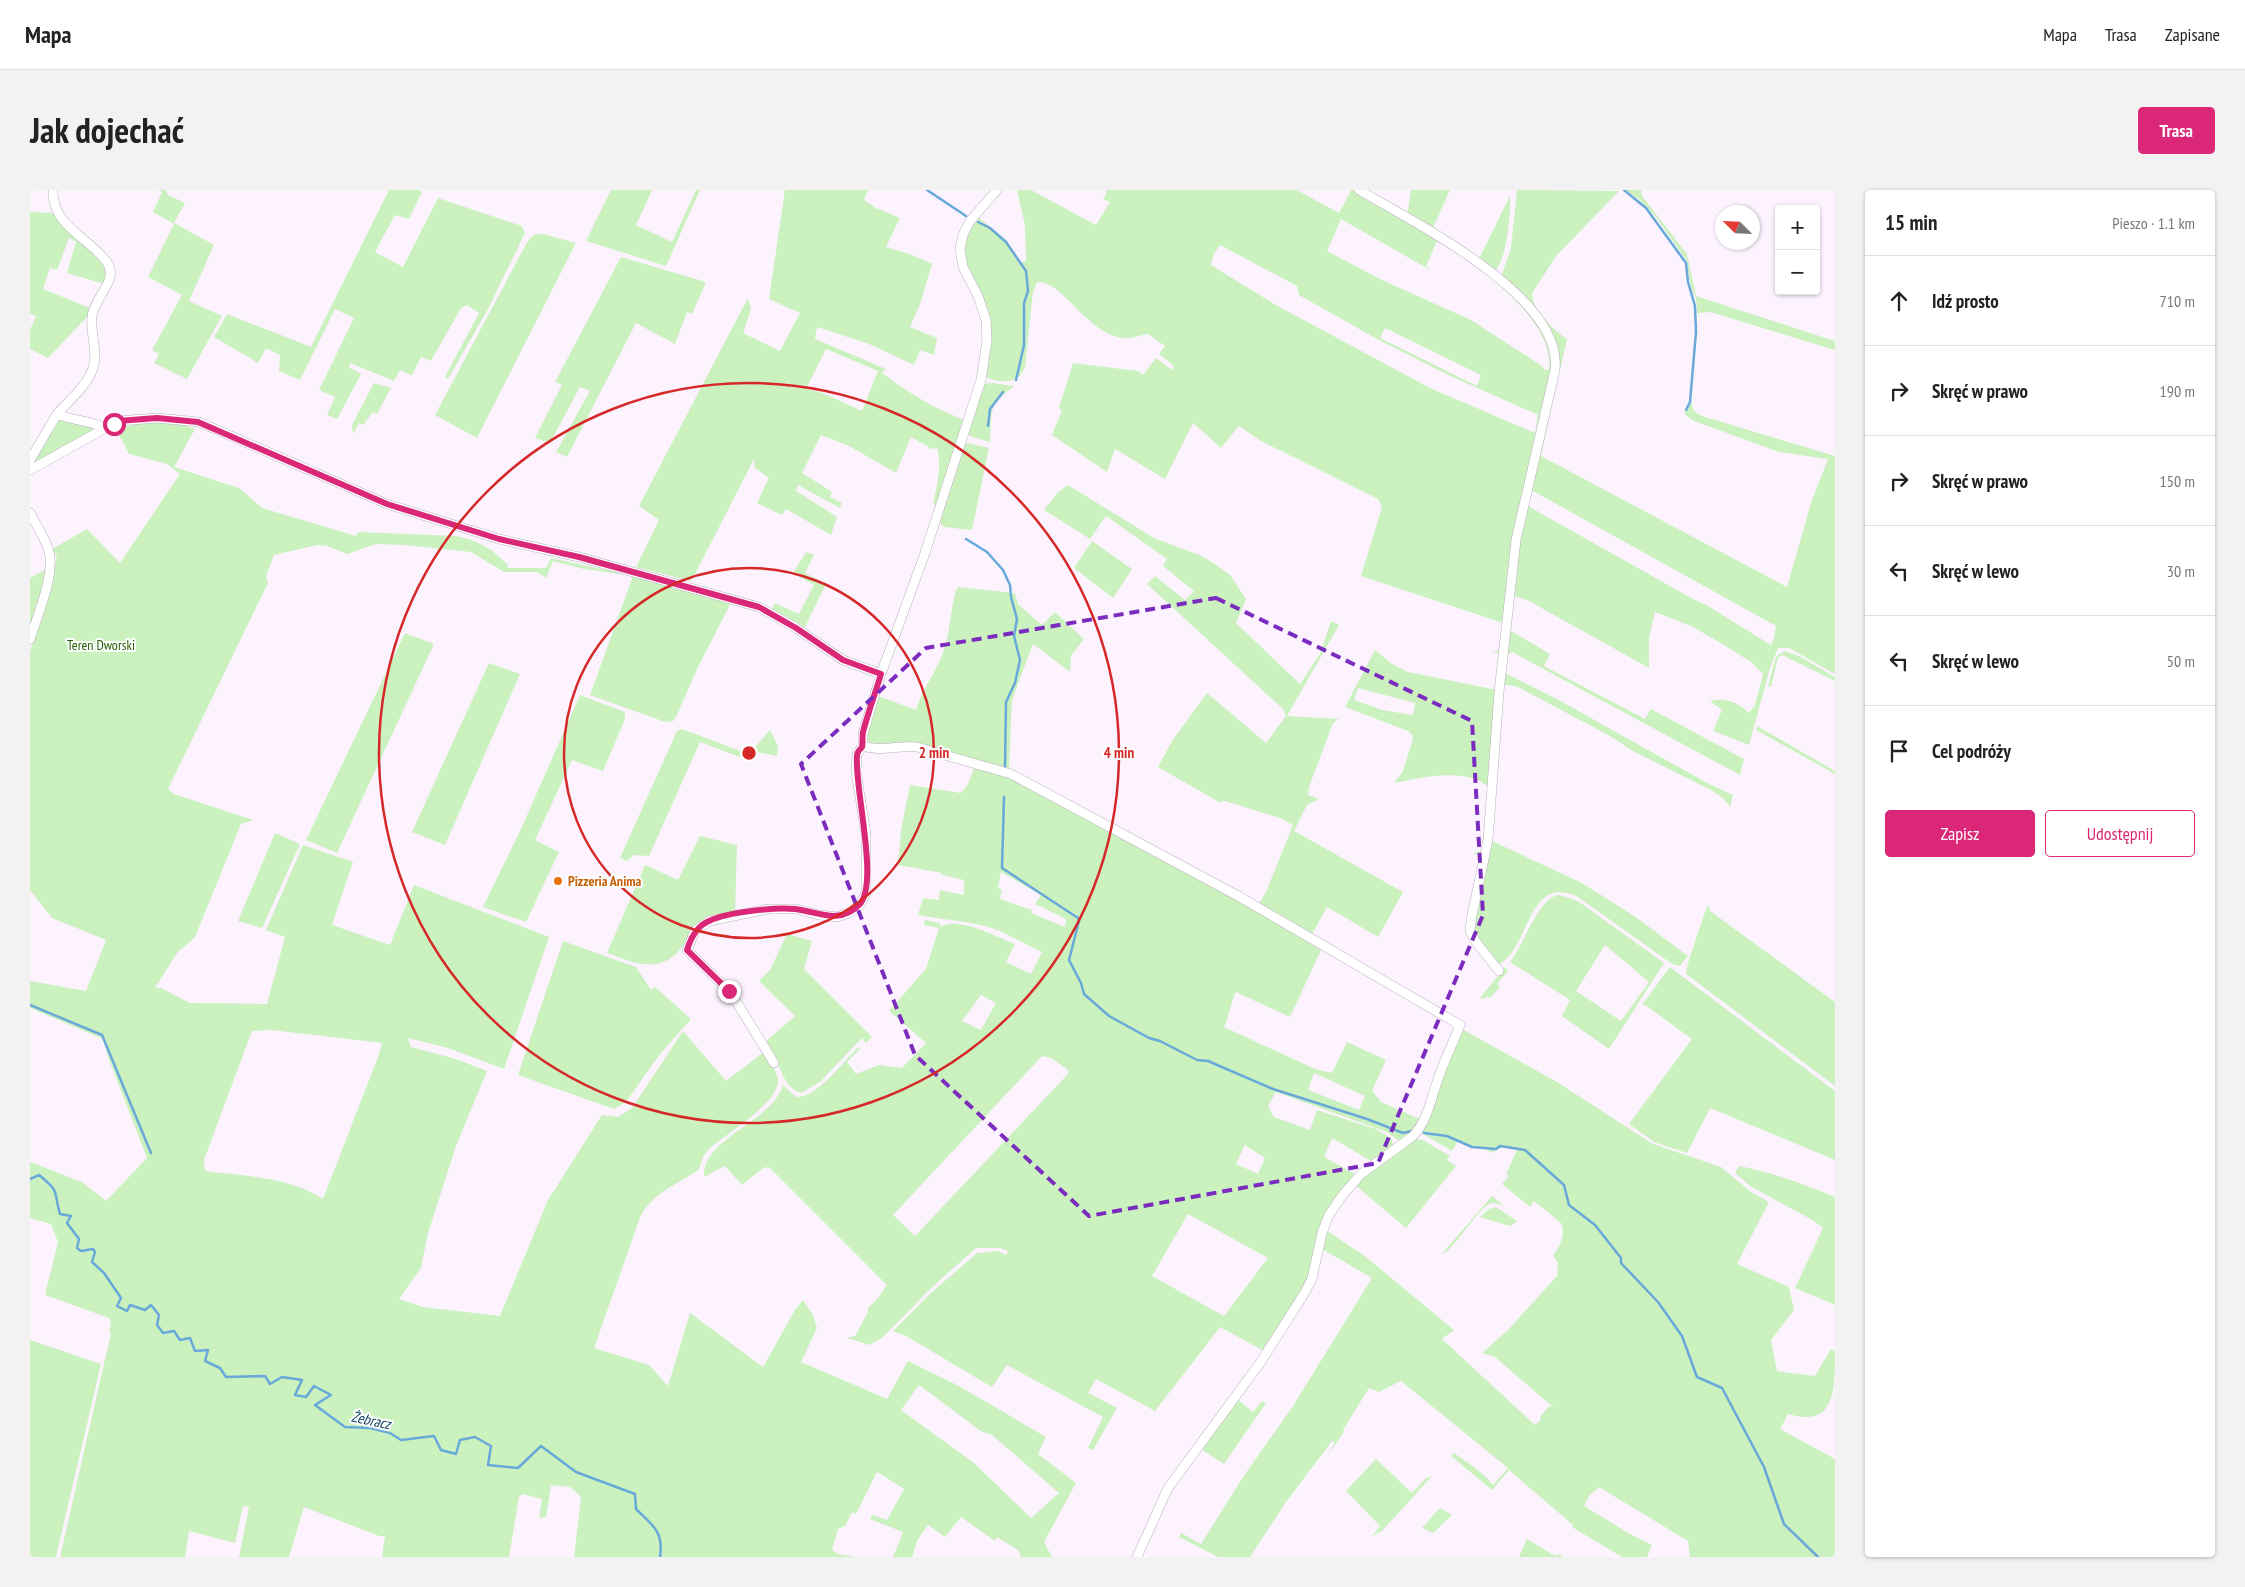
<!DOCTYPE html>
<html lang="pl">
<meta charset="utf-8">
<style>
body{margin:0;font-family:"PT Sans Narrow",sans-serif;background:#f2f2f2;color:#222}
.controls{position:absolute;right:15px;top:15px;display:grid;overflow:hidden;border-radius:5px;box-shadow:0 1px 4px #0004}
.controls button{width:45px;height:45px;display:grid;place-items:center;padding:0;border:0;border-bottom:1px solid #e0e0e0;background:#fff;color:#222;font:25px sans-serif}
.compass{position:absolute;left:1685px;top:15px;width:45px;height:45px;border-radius:50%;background:#fff;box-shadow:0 1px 4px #0004;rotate:294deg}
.stop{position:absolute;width:15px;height:15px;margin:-11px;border:4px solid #db2777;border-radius:50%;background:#fff}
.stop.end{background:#db2777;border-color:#fff;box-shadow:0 1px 5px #0008}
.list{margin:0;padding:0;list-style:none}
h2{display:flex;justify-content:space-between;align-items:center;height:65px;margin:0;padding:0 20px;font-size:21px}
h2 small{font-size:16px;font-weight:400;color:#767676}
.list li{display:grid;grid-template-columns:32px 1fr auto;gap:15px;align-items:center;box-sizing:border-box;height:90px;padding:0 20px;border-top:1px solid #e0e0e0}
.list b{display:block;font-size:19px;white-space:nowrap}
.list em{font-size:16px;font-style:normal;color:#767676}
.actions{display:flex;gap:10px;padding:15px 20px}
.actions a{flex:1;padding:11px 0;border:1px solid #db2777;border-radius:5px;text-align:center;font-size:18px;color:#db2777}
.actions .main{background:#db2777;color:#fff}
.icon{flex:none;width:28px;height:28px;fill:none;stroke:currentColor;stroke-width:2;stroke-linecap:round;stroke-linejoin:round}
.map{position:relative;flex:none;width:1805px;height:1367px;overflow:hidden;border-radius:5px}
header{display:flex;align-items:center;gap:30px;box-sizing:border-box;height:70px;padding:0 25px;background:#fff;border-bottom:1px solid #e0e0e0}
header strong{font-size:24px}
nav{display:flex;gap:28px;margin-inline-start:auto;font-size:18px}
.intro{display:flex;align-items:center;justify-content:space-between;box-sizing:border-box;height:120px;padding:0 30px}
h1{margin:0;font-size:35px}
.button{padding:12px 22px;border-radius:5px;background:#db2777;color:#fff;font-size:18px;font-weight:700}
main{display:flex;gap:30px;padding:0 30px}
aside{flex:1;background:#fff;border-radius:5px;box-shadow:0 1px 4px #0004}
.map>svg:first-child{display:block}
</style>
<header>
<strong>Mapa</strong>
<nav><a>Mapa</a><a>Trasa</a><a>Zapisane</a></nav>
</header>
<div class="intro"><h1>Jak dojechać</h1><a class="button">Trasa</a></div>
<main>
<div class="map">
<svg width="1805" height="1367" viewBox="0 0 1805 1367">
<rect width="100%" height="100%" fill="#fcf3ff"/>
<!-- green -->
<path fill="#caf1be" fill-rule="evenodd" d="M129 0H136L138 5 155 13 144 33 184 55 159 111 192 126 157 189 124 173 129 164 122 160 152 105 118 87 144 34 123 22 132 2Z
M359 0H388L392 2 379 29 365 25 345 62 373 77 408 8 492 36 495 43 458 119 418 189 415 187 449 123 437 115 431 118 401 171 391 167 382 185 370 180 364 191 320 173 319 177 331 184 307 229 297 225 305 207 289 200 324 128 305 119 270 190 249 181 250 165 236 158 228 173 184 147 197 124 281 157Z
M581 0H622L606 35 642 52 666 0H670L636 76 556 51Z
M755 0H838L834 10 846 18 870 28 856 57 882 65 902 74 890 114 880 137 907 148 904 165 890 160 884 175 839 154 787 137 785 149 856 179 852 183C878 203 904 218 934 230L907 316 903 314C907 296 912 277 907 258L902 259 881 247 866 283 819 256 791 245 772 283 802 302 800 307 812 313 810 318 768 295 766 301 807 327 801 345 756 319 752 325 727 313 739 288 725 278 724 269 663 388 660 391 606 377 629 330 609 316 718 108 721 119 713 143 750 161 770 123 739 109ZM796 159 848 181 832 221 793 203 776 199Z
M987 0H1001L1066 35 1080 12 1073 9 1077 2 1075 0H1267L1309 23 1321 1 1319 0H1324C1382 36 1528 101 1523 181L1502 264 1483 354 1470 464 1463 462 1467 461 1470 455 1473 433 1331 386 1352 317 1348 309 1231 251 1209 236 1191 258 1163 233 1135 289 1085 259 1077 282 1022 245 1032 220 1029 218 1043 173 1108 181 1113 185 1126 168 1142 180 1144 176 1129 164 1135 156 1118 144C1111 145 1104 148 1098 148 1059 149 1034 90 1007 92L1003 102 995 177C989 194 971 194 956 187L954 181C958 161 962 141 956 120 945 80 914 69 947 26L976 50 990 72 996 71 995 35ZM1311 29 1402 81 1396 76 1407 51C1445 73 1525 129 1519 179L1515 180 1512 176 1441 130 1350 89 1297 61ZM1190 55 1267 96 1269 105 1347 149 1414 183 1508 225 1505 243 1400 198 1244 114 1181 75 1184 64ZM1355 138 1451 185 1447 196 1350 148Z
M1381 0H1420L1402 40 1375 25 1378 20Z
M1487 0 1589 1 1527 65 1502 103C1502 120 1524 140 1537 149L1530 180 1527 179 1524 152 1471 87 1481 58Z
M1596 0H1611L1612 6 1657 64 1666 106 1805 151V160L1680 122 1669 123 1668 127 1666 109 1661 98 1657 71 1626 27 1610 10Z
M1480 6C1481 23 1477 69 1465 81L1449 69Z
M0 22 27 23 74 71 77 81 74 94 37 83 46 52 39 48 27 80 20 78 13 99 60 118V124L18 168 0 159V140L6 126 0 124Z
M506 44H513L546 53 447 248 405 225 495 56 500 48Z
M591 67 676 92 662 124 657 122 645 154 606 133 537 267 526 262 560 201 550 197 520 253 505 248 532 195 525 192Z
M1527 183H1529L1511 266 1757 397 1781 313 1798 269 1749 262 1664 231 1654 224 1662 212C1662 222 1666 223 1675 227L1805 266V484L1759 458H1748L1740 478 1719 555 1683 541 1692 520 1680 511C1695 507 1708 512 1719 523L1725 515 1733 484 1721 472 1689 452 1663 437 1625 422 1619 448V478L1499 411 1481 405 1487 355 1498 316 1661 408 1678 416 1741 455 1744 448 1746 436 1503 301 1499 302Z
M344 193 361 198 347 224 343 222 333 235 329 233 323 244 322 235Z
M962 193 984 196C956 218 963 218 960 252L942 247 938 244 953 194Z
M31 230 66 238 0 277V272L28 231Z
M115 232 149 233 165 239 144 277 209 298 232 318 326 346 328 342 426 346 442 350 460 359 478 375 477 378H516L521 368 603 386 701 413 669 475 646 527 643 531 635 532 560 505 603 386 554 379 523 371 516 388 507 382H474L441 362 374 355 346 354 317 364 297 356 287 355 244 365 236 386 238 393 138 599 144 604 223 630 211 634 165 747 147 763 125 798H131L160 813 237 814 255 747 236 740 273 655 323 672 302 735 360 755 384 695 519 747 474 879 418 858 378 848 381 857 426 869 457 881 426 956 398 1043 391 1078 369 1109 393 1117 470 1126 518 1010 572 925 588 927 602 918 653 841 696 891 734 862C739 871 747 880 748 890 749 914 695 944 678 960L673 967 669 979C648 995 625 1001 611 1025L564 1158 619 1175 638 1196 660 1123 733 1177 765 1120 773 1110 783 1125 787 1138 771 1172 857 1209 878 1171 929 1196 1016 1247 1008 1264 1046 1293 1014 1352 1022 1367H991L989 1361 967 1347 965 1351 931 1327 915 1347 898 1335 888 1349 882 1367H863L873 1342 840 1329 842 1325 857 1330 874 1299 847 1282 826 1324 822 1322 815 1336 808 1339 802 1360 808 1364 826 1367H544L551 1307 540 1297 521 1295 516 1327 509 1328 512 1309 492 1304 489 1307 479 1367H352L355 1346H349L274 1317 259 1367H209L219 1317 213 1316 205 1353 159 1341 155 1367H30L81 1143 79 1141 81 1132 79 1128 15 1105 28 1052 21 1034 0 1028V972L52 992 76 1011 117 968 78 867 73 849 0 818V791L56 801 76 750 22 728 0 700V462L27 367 22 359 57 339 90 373 150 284 137 274 99 264 86 239ZM241 840 352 853 348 867 293 1009C260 987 214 986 175 981L174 970 222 841ZM889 1195 952 1242 962 1245 1029 1303 1001 1328 944 1273 871 1220Z
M933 252 959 258 942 340 914 337 908 331Z
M1038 295 1124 348 1172 366 1186 375 1200 385 1216 409 1206 433 1270 494 1290 464 1301 431 1309 435 1257 526 1309 529 1303 533 1279 597 1278 605 1289 609 1277 615 1264 641 1373 702 1348 747 1297 717 1282 744 1225 713 1230 712 1236 702 1263 635 1250 628 1195 611 1189 612 1128 577 1142 551 1177 503 1236 553 1256 526 1253 519 1117 394 1125 386 1155 410 1164 401 1133 376 1137 369 1076 326 1060 349 1014 320 1028 302Z
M1062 351 1102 379 1083 408 1044 378Z
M776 362 784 365 775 383 796 394 775 437 742 419 745 413 769 424 784 395 763 383Z
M18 378 0 439V388Z
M928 397 985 403 988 414 1012 435 1025 422 1054 449 1041 466 1040 482 1003 454 982 510 979 578 880 553 842 555 836 550 848 506 886 520C893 496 910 478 916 453 920 440 922 405 928 397Z
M1478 439 1520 464 1514 476 1615 529 1621 519 1714 569 1710 585 1482 462 1477 465 1475 480 1477 484 1525 508 1679 594 1703 605 1700 617 1693 608 1681 600 1603 561 1580 546 1488 497 1472 494Z
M375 443 404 454 307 663 276 650Z
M1345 460 1362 474 1378 482 1467 500 1461 589 1452 667 1444 663 1452 660 1454 654 1459 598C1438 576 1390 588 1364 593L1373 581 1383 549 1382 545 1378 541 1315 517ZM1328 498 1385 513 1383 525 1352 520 1324 510Z
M1755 461 1769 466 1805 487V491L1752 465 1748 468 1741 497 1738 496 1746 467 1749 464Z
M459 473 490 484 415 655 382 642Z
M550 505 595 522V529L573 581 542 570 505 650 529 662 496 732 453 717 491 639Z
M1727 536 1805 581V584L1726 540Z
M652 539 719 564 740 540 748 556 747 566 727 562 718 570 670 552 619 666 604 665 597 671 590 668 647 541Z
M945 576 979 587 1236 724 1292 758 1260 827 1206 802C1200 814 1200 825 1194 837L1285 879 1302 883 1317 852 1356 870 1342 901 1351 912 1392 930 1381 943 1369 951 1357 942 1246 902 1238 916 1244 927 1280 940 1287 920 1346 939 1362 949 1363 955 1341 971 1302 948 1294 967 1325 984 1300 1016 1279 1089 1234 1161 1190 1137 1125 1221 1066 1189 1058 1203 1087 1218 1063 1260 1058 1258 1073 1227 977 1175 962 1197 876 1146 863 1141 902 1102 947 1063 968 1061 976 1065 978 1061 970 1058H946L900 1099 853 1147 840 1155 817 1148 825 1146 838 1122V1118L848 1108 857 1095 739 977 733 978 712 995 695 976 674 987C672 948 741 933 753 895L766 907C787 908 813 872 828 857L830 859 817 872 826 884 849 875 872 878 896 853 859 821 896 779 909 738 894 735 895 730 910 733V737C931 726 965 747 985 754L976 772 1001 784 1012 762C996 755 974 741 958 737 935 730 912 730 888 725L893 708 909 710 910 700 934 705V690L912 685V683L868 675 871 640 880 595 931 603 938 594ZM971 682 1011 705 1005 714 1036 729 1035 737 1001 723 1002 720 970 709 972 700 968 698ZM951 805 966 813 951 840 932 831ZM1012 866 1021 868 1038 880V884L885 1046 863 1025ZM1284 883 1335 906 1329 920 1278 900ZM1215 955 1235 968 1228 984 1206 974ZM1158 1024 1238 1068 1194 1126 1122 1086Z
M245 643 270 654 232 738 208 731Z
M670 646 707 655 705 723C698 724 688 724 682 727 654 739 653 779 614 774 602 773 589 767 577 763L615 675 648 690Z
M1460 650 1552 693 1607 728 1658 766 1650 776 1642 774 1548 707C1505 687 1501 736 1482 762 1478 767 1474 773 1468 774L1443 742Z
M1528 705 1543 709 1552 714 1634 773 1579 859 1532 826 1540 810 1480 772C1494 755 1507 710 1528 705ZM1575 755 1619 792 1591 831 1546 801Z
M1678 714 1680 721 1805 812V896L1656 784C1655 779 1674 725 1678 714Z
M757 744 782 751 774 779 842 847 836 853 832 848 791 891 772 903C758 900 754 887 749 877 746 869 738 861 733 854L765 826 729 791 740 780Z
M533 751 606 777 621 800 625 797 661 829 630 864 596 912 584 919 488 885Z
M1475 777 1478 781 1467 794 1470 797 1460 808 1457 807 1454 809 1450 808Z
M1640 777 1805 901V970L1680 918 1657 963 1624 952 1599 934 1662 849 1615 815H1612Z
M1432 839 1527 892 1623 954 1691 977 1721 1002 1739 1012 1707 1074 1759 1097 1764 1120 1741 1150 1747 1181 1785 1186 1801 1159 1805 1161C1805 1202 1805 1238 1758 1224L1750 1239 1805 1269V1367H1660L1658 1351 1569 1297 1559 1306 1554 1316 1600 1344 1622 1355 1617 1367H1592L1542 1337 1543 1335 1479 1280 1462 1300 1421 1266 1424 1263C1438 1273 1453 1282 1463 1295L1478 1278 1371 1191 1349 1202 1339 1198 1313 1240 1314 1242 1297 1266 1305 1252 1302 1251 1256 1312 1220 1367H1188L1149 1347 1151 1343 1171 1354 1213 1287 1263 1216 1342 1088 1292 1059 1296 1040 1336 1067 1424 1140 1412 1149 1505 1235 1511 1230 1510 1227 1519 1216 1524 1218 1465 1167 1452 1163 1478 1140 1527 1086 1528 1073 1523 1065C1530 1058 1536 1043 1531 1033L1504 1011 1500 1017 1472 994 1479 986 1476 984 1487 960 1473 957 1461 963 1456 959 1427 952 1422 961 1393 944 1391 941 1409 892Z
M1386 949 1393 950 1420 966 1417 970 1426 976 1376 1038 1324 994 1335 983Z
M1709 976C1742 983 1773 993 1805 1007V1115L1765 1098 1793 1038 1784 1031 1720 996 1705 983Z
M1462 1006 1474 1016C1470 1014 1466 1013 1462 1013 1448 1016 1427 1058 1411 1065Z
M1466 1017 1487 1031 1480 1036 1450 1027 1459 1019Z
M0 1150 71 1174 26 1367H0Z
M1207 1209 1223 1222 1232 1211 1236 1213 1194 1274 1169 1258Z
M1346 1269 1382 1303 1396 1288 1402 1286 1352 1341 1342 1346 1350 1336 1316 1301Z
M1410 1318 1422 1325 1403 1343 1392 1338Z
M1497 1349 1525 1366 1528 1364 1534 1367H1489Z"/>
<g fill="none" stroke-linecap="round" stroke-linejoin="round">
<!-- stream -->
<path stroke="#68a9d9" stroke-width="2.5" d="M897 0 936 26
M1594 0 1616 18 1656 73 1658 92 1665 116 1666 142 1660 212 1656 220
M948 32 960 38 976 52 996 81 998 101 994 113V155L986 190
M958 236 960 219 973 202
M936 349 957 362 973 380 980 395 981 407 987 429 984 446 990 470 985 493 976 512 975 577
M974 607 972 678 1048 728 1049 731 1039 770 1051 793 1054 804 1079 826 1119 848 1130 851 1167 870 1178 871 1243 899 1337 929 1373 943 1381 941
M0 815 72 845 121 963
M1394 943 1417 946 1442 957 1466 959 1470 956 1495 960 1534 995 1539 1015 1565 1035 1591 1068V1073L1628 1112 1652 1146 1667 1187 1692 1198 1734 1277 1754 1334 1788 1367
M0 989 9 985C31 1003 23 1000 30 1024L41 1026 37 1033 49 1049 47 1058 51 1061 63 1059 65 1062 62 1072 74 1083 91 1108 87 1116 97 1121 100 1115 115 1120 121 1115 129 1125 127 1135 133 1143 144 1141 150 1150 160 1148 165 1161 178 1160 175 1171 190 1178 196 1187 235 1186 240 1194 252 1187 272 1190 265 1205 276 1207 284 1196 301 1205 285 1215 315 1237 340 1238 360 1243 371 1250 404 1246 411 1260 426 1264 430 1250 445 1247 461 1256 458 1275 488 1278 511 1256 546 1282 605 1304 606 1319C622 1335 634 1341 630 1367"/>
<defs>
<path id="minor" d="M23 0C22 36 58 47 76 71 91 89 63 108 62 127 60 146 70 164 61 183 54 199 38 211 27 224
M1329 0C1383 32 1534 106 1525 180L1486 350 1469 502 1458 650 1442 725 1440 741 1446 752 1469 781
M0 270 27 224C43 231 60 230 75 238
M0 280 88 231 127 228 169 232 357 314 469 349 549 367 729 417 766 438 813 470 851 484
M0 323C6 335 16 349 19 362 25 385 7 427 0 449
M833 556C850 562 869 555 887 557L981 584 1210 707 1430 835C1423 853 1414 871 1408 889 1401 909 1398 930 1383 946L1331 984 1312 1006 1299 1025 1292 1043 1282 1089 1274 1104 1230 1173 1138 1298 1107 1367
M744 873 701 803 657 760 665 741 679 731 738 719H766L789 725 807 727 819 723 830 715 836 703V644L826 582 827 564 833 556V544L851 484 895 363 951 190 957 151 956 130 948 106 933 77 930 59 933 45 940 31 967 0"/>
</defs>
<!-- minor casing -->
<use href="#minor" stroke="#baafbd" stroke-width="10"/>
<!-- minor -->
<use href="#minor" stroke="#fff" stroke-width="9"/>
</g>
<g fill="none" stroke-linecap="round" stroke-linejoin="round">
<!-- route -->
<path stroke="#db2777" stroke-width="6" d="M84 234 88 231 127 228 168 232 357 314 469 349 549 367 729 417 766 438 813 470 851 484C845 504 838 523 833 542 832 547 833 554 832 557 829 561 827 561 827 566 824 597 850 695 829 715 809 735 789 722 765 719 745 717 698 722 679 731 667 736 661 747 657 760L699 801"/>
</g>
<!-- marked area -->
<path fill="none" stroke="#7b2cbf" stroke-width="4" stroke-dasharray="10 6" stroke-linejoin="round" d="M1186 408 1442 531 1453 725 1348 973 1059 1026 885 865 771 574 896 458Z"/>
<!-- distance rings -->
<g fill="none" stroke="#d62828" stroke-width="2.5">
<circle cx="719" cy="563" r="185"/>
<circle cx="719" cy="563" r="370"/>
</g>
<!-- markers -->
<circle fill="#e8710a" stroke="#fff" stroke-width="2" cx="528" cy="691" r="5"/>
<g text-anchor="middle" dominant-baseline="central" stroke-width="4" stroke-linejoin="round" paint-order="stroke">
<!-- park labels -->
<g font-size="14" fill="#225b03" stroke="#fff">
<text x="71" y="455">Teren Dworski</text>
</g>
<!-- food labels -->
<g font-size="14" font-weight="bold" fill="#c56008" stroke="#fff" text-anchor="start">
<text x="538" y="691">Pizzeria Anima</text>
</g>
<!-- water labels -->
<g font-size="15" font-style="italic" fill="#0b4060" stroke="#fff">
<text transform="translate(341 1230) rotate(12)">Żebracz</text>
</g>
</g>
<circle cx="719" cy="563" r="8" fill="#d62828" stroke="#fff" stroke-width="2.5"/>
<g font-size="15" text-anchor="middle" font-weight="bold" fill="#d62828" stroke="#fff" stroke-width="4" stroke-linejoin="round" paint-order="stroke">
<text x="904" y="568">2 min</text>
<text x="1089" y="568">4 min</text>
</g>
</svg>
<div class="controls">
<button>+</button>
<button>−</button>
</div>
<svg class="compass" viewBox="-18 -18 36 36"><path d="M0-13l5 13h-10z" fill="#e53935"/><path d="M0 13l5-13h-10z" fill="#767676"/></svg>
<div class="stop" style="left:84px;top:234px"></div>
<div class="stop end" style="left:699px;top:801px"></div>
</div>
<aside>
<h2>15 min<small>Pieszo · 1.1 km</small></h2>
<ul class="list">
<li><svg class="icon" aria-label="ahead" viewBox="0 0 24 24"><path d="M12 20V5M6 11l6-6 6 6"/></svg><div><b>Idź prosto</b></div><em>710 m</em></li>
<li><svg class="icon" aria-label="right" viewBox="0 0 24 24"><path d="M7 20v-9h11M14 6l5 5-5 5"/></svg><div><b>Skręć w prawo</b></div><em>190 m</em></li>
<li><svg class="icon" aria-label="right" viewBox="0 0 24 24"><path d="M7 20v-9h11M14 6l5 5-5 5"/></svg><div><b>Skręć w prawo</b></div><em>150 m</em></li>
<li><svg class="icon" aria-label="left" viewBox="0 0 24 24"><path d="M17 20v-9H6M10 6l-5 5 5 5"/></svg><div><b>Skręć w lewo</b></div><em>30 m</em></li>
<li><svg class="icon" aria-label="left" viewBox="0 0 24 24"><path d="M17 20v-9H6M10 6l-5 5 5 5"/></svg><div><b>Skręć w lewo</b></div><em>50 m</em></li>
<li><svg class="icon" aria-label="arrive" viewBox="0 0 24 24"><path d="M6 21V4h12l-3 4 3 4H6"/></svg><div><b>Cel podróży</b></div></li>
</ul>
<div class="actions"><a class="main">Zapisz</a><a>Udostępnij</a></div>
</aside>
</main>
